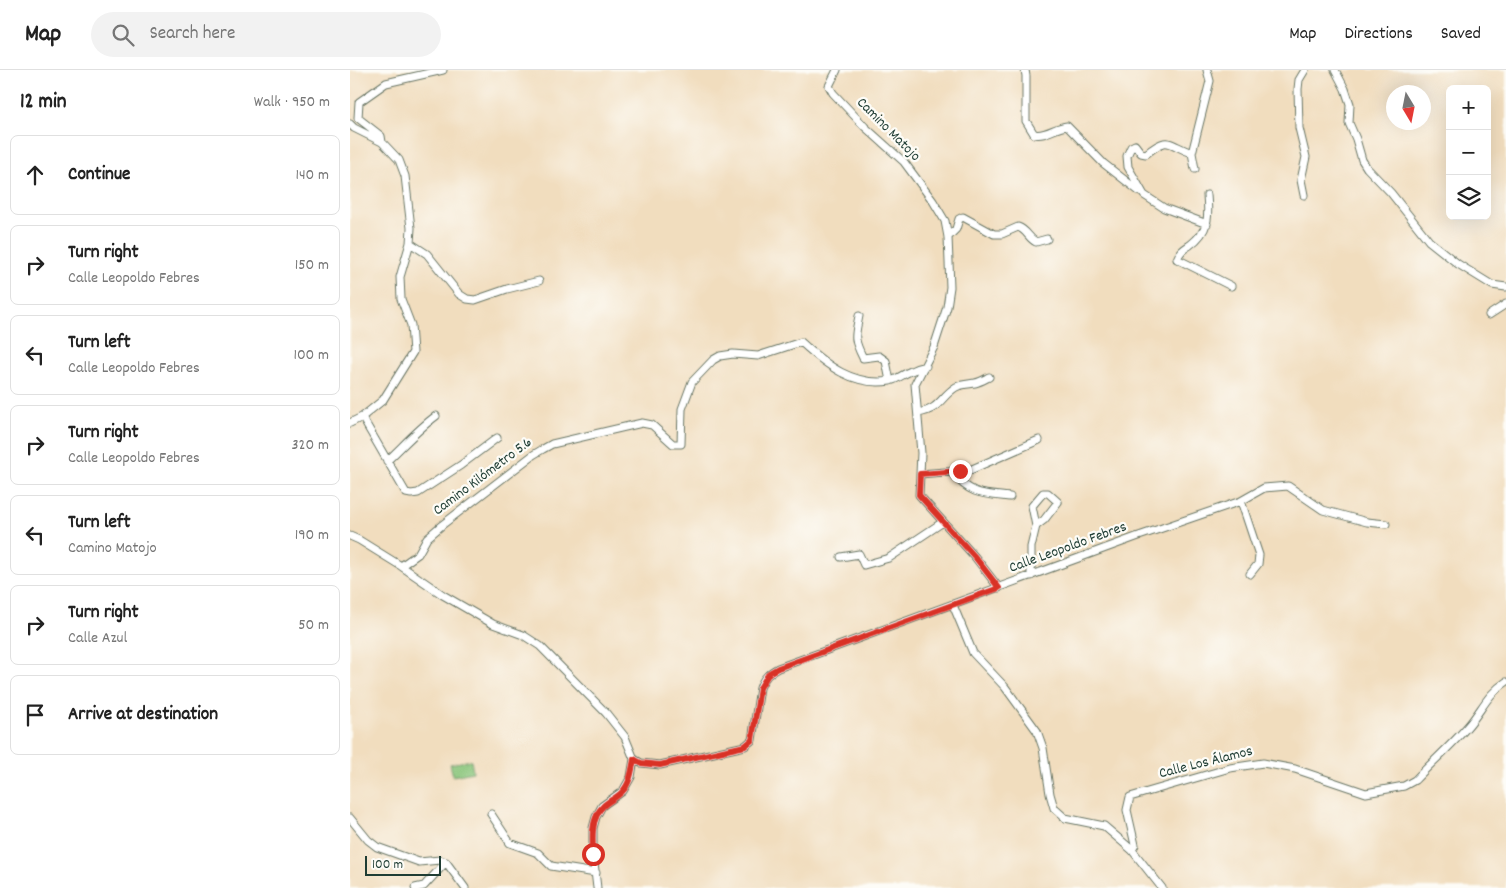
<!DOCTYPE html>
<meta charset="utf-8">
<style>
body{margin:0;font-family:Dekko,sans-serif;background:#f2f2f2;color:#222}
.controls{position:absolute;right:15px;top:15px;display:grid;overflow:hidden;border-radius:8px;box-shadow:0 5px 20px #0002}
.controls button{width:45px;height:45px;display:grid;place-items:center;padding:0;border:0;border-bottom:1px solid #e0e0e0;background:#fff;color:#222;font:25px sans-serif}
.compass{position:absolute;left:1036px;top:15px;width:45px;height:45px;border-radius:50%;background:#fff;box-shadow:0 5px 20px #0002;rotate:170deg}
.scale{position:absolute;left:15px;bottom:12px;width:76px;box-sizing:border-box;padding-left:5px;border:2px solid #1f3d34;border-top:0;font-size:14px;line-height:18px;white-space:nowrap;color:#1f3d34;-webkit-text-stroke:4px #fdfcf7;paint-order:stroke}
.stop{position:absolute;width:15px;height:15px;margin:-11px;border:4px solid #d93025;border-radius:50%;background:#fff}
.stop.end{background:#d93025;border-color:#fff;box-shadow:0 1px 5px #0008}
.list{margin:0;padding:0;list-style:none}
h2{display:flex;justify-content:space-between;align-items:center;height:65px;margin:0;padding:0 20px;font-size:21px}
h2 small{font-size:16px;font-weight:400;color:#767676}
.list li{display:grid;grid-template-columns:32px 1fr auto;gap:15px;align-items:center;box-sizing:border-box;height:80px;margin:0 10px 10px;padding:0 10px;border:1px solid #e0e0e0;border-radius:8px}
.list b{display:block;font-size:19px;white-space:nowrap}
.list p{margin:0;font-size:16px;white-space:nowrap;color:#767676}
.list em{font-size:16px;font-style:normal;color:#767676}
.icon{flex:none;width:28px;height:28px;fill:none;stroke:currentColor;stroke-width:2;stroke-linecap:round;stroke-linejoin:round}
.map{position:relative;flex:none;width:1156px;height:818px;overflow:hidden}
header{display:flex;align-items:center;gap:30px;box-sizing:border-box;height:70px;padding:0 25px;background:#fff;border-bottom:1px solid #e0e0e0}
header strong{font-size:24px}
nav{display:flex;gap:28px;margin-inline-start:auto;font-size:18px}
.search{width:350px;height:45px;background:#f2f2f2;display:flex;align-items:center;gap:12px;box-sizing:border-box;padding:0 18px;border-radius:28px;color:#767676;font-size:19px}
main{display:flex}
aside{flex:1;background:#fff}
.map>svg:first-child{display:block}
</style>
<header>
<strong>Map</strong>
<div class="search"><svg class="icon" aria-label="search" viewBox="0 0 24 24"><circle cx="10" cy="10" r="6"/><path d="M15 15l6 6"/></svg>Search here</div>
<nav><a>Map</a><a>Directions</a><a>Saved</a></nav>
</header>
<main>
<aside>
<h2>12 min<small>Walk · 950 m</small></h2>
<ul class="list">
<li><svg class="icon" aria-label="ahead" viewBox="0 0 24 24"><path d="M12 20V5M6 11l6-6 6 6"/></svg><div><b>Continue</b></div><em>140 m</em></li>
<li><svg class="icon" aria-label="right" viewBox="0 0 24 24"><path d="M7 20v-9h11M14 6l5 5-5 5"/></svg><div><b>Turn right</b><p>Calle Leopoldo Febres</p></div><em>150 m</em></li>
<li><svg class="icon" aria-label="left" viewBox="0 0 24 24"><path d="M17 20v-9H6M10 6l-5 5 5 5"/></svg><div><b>Turn left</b><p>Calle Leopoldo Febres</p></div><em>100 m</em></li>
<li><svg class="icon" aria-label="right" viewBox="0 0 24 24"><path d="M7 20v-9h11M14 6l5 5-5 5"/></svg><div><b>Turn right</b><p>Calle Leopoldo Febres</p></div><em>320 m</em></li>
<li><svg class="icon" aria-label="left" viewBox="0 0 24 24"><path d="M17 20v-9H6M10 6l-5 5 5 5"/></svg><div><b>Turn left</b><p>Camino Matojo</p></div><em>190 m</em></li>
<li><svg class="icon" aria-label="right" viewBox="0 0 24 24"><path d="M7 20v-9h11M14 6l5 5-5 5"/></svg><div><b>Turn right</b><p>Calle Azul</p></div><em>50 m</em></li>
<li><svg class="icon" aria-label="arrive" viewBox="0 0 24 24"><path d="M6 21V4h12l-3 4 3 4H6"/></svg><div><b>Arrive at destination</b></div></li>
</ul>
</aside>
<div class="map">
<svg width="1156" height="818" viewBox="0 0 1156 818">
<rect width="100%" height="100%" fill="#fdfcf7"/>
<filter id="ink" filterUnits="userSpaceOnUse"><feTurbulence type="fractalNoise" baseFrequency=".02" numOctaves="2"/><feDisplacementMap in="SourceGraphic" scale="10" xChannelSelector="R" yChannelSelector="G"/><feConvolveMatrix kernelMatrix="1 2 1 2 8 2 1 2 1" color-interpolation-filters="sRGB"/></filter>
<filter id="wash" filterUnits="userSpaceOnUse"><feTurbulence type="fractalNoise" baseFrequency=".0096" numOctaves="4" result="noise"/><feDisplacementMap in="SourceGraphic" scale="20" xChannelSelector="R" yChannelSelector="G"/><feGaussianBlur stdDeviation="1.12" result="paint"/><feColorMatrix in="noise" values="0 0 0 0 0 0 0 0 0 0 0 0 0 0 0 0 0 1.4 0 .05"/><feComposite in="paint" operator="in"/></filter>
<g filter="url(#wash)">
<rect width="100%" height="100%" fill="#f1ddbe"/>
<!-- pitch -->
<path fill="#88c479" stroke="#548056" d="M121 690 123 702 103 706 100 694Z"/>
</g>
<g filter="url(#ink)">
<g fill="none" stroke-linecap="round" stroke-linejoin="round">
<defs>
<path id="minor" d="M487 0 479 16 483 23 515 57 554 92 583 131 595 151 598 167 600 217 597 237 584 277 565 314 571 383 569 425 625 487 649 518
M675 0 676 6V51L684 64C695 67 705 57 717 56L753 93 790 122
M985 0 995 19 1000 34 999 53 1006 69 1012 90 1017 98 1041 123 1079 171 1108 194 1142 215 1156 217
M0 54 4 58 32 72 49 90 55 106 61 158 60 173 50 207 51 229 61 255 63 282 33 330 12 347 0 353
M32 72 31 66 8 48 9 32 36 13 93 0
M842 83 860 11 857 0
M845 99 842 83C817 74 819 65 796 84L791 83 785 75 781 77 777 86 778 97 794 125 814 138 857 154
M857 125C859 147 859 161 840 175 834 179 830 181 827 189L881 216
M954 125 951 110 956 87 949 58 948 19 949 10 955 0
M598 167 606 159 609 149 613 147 644 164H652L668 157C677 160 678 168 686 172L697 169
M60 173 77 184 109 224 117 229 125 230 157 219 189 211
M1139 245 1156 234
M509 246C505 267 503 268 513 288L529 286 536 291 540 311
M568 343C591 339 590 327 606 317 612 314 619 314 625 313 630 312 635 309 639 307
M12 347 56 423 61 424 68 423 111 395 147 368
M37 391C53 376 68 359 86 346
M601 402C621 425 631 424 660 427
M570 404 620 400 689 370
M891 431 909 485 908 494 900 504
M0 466 9 470 51 496 93 525 143 554 173 565 190 576 256 643 275 667 284 689 281 707 273 721 252 736 246 747 243 758V784L247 818
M491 487 509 484 514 495 539 488 593 452
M51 496 68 484 77 468 92 455 183 385 193 379 202 374 292 353 302 355 323 374H331L332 339 342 312 363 290 370 286 383 284 408 286 451 272C476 295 504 317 540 311 548 309 553 304 561 301 565 299 571 297 576 296
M681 506V477L686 456 682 436 693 423H698L708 432 694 450 686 456
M603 535 623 583 655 617 687 661 693 678 700 724 704 738 715 748 754 756 782 780 812 818
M284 689 291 693 310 695 395 676 402 670 410 618C414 607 419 603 428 598L786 467 891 431 914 418 938 416 973 440 1017 452 1036 454
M141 744 160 773 188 783 201 796 246 803
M0 748 18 770 27 777 69 792 90 790 96 792 115 818
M782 780 785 775 777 740 780 727 880 698 913 693 945 699 1016 723 1054 716 1065 710C1082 692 1102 675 1118 656 1132 640 1137 624 1156 612
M65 818 74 816 96 792"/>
</defs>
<!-- minor casing -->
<use href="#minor" stroke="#687564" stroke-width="9"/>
<!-- minor -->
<use href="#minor" stroke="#fff" stroke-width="7"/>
</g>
</g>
<g fill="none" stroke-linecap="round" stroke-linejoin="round" filter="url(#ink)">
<!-- route -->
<path stroke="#d93025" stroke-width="6" d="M243 784C243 771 241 757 247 745 252 733 263 731 272 722 280 714 282 700 284 689L291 693 310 695 395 676 402 670 410 618 419 603 428 598 649 518 625 487 569 425 570 404 610 401"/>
</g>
<g text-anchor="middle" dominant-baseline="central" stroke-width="4.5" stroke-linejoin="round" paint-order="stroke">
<!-- street labels -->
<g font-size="15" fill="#1f3d34" stroke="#fdfcf7">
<text transform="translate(538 60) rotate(45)">Camino Matojo</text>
<text transform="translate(133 407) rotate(-37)">Camino Kilómetro 5.6</text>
<text transform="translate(718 478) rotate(-20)">Calle Leopoldo Febres</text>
<text transform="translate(856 693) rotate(-14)">Calle Los Álamos</text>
</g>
</g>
</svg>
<div class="controls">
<button>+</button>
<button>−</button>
<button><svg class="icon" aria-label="layers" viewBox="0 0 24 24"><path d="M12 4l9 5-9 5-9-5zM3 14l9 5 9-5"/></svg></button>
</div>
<svg class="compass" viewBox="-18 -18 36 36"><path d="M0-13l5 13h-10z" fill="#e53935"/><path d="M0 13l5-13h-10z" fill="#767676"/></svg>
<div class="scale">100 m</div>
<div class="stop" style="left:243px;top:784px"></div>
<div class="stop end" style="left:610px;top:401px"></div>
</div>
</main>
